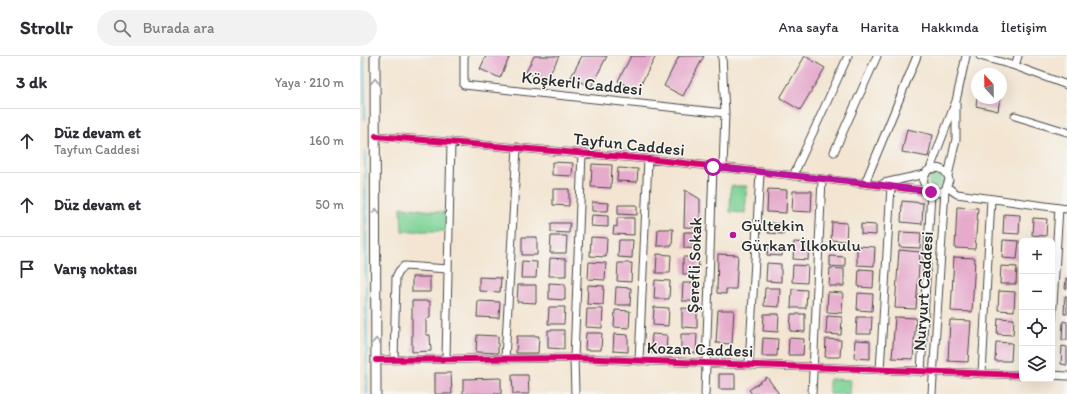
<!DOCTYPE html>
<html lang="tr">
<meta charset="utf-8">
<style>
body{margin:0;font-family:Itim,sans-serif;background:#f2f2f3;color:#2b2b33}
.controls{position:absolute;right:12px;bottom:12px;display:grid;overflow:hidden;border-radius:6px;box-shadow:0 4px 16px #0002}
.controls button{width:36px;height:36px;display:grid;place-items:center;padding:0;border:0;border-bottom:1px solid #e1e1e2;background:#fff;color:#2b2b33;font:20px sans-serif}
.compass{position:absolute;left:611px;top:12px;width:36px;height:36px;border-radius:50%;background:#fff;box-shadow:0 4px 16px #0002;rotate:338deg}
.stop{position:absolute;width:12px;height:12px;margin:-9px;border:3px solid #b5179e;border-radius:50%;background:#fff}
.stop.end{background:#b5179e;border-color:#fff;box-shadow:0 1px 4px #0008}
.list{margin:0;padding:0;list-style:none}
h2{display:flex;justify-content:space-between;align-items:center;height:52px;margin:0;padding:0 16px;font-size:17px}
h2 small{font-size:13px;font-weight:400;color:#7c7c81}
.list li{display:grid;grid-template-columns:26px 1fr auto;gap:12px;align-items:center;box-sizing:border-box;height:64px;padding:0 16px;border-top:1px solid #e1e1e2}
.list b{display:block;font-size:15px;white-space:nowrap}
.list p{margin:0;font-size:13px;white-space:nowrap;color:#7c7c81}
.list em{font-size:13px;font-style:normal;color:#7c7c81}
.icon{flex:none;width:22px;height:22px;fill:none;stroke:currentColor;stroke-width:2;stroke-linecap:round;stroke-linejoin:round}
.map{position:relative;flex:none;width:707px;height:338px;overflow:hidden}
header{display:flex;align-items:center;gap:24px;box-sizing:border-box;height:56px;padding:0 20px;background:#fff;border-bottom:1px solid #e1e1e2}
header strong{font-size:19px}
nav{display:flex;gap:22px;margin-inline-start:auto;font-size:14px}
.search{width:280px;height:36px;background:#f2f2f3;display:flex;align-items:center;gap:10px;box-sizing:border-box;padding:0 14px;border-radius:22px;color:#7c7c81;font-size:15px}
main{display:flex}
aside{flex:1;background:#fff}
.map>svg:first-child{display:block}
</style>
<header>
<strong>Strollr</strong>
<div class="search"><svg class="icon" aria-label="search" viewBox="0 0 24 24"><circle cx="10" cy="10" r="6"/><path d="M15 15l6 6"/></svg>Burada ara</div>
<nav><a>Ana sayfa</a><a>Harita</a><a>Hakkında</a><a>İletişim</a></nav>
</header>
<main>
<aside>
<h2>3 dk<small>Yaya · 210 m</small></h2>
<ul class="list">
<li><svg class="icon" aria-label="ahead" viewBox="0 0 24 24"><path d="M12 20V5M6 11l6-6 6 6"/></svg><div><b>Düz devam et</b><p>Tayfun Caddesi</p></div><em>160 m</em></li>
<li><svg class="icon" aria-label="ahead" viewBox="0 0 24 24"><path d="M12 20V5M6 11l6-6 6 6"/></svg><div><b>Düz devam et</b></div><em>50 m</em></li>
<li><svg class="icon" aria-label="arrive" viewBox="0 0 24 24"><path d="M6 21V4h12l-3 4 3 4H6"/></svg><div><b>Varış noktası</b></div></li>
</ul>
</aside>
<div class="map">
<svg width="707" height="338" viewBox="0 0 707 338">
<rect width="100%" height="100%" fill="#f6f6f2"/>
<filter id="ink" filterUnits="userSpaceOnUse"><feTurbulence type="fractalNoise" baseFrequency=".025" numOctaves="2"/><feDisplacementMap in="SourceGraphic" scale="8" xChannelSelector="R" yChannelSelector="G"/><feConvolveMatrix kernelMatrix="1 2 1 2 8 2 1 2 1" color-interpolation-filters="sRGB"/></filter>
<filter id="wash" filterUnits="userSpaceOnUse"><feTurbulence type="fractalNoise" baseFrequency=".012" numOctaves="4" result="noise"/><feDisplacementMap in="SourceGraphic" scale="16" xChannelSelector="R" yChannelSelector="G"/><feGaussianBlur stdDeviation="0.9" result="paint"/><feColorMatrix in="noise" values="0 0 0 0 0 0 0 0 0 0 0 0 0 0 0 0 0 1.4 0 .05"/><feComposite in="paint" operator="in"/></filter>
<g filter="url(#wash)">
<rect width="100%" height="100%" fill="#f3e5d1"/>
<!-- green -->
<path fill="#7cd194" stroke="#547e60" d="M569 125a7 7 0 1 1 14 0a7 7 0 1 1-14 0Z
M371 130H387L385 157 370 156Z
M41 151 88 157 87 175H42Z
M469 323 491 324 490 338H469Z"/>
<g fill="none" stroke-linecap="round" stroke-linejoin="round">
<!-- stream -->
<path stroke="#64c5e2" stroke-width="2" d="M4 0 5 63
M5 94 7 338"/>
</g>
<g id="blocks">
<!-- building -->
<path fill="#e6abcc" d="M126 0H150L140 22 120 13Z
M174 0H199L186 26 166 16Z
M222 0H247L231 31 211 21Z
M271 0H296L277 35 258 25Z
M319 0H344L323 40 304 30Z
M445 0 465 12 440 54 420 42Z
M617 42H640L638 55 616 50Z
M547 73 573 79 568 101 542 96Z
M192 106 213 107 212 120 192 119Z
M232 108 252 109 251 132 231 131Z
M258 112 278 113 277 126 257 125Z
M193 133H209V150L193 149Z
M408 133 427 134 426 157 407 156Z
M325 134 340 143V172L324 171Z
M433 135H452L451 156 432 155Z
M542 145 563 147 562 168 541 166Z
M232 146 249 147 248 155H232Z
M258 149H277V159L258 158Z
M597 151 618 152 615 193 595 192Z
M644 158 660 159 659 178 643 177Z
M232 159 248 160V171L231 170Z
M257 162H274V179L253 178 254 170 257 171Z
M673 162 687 163 686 180 672 179Z
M472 166 487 167 486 185 471 184Z
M191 167H210L209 177 191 176Z
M409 167 424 168 423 178 408 177Z
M501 168 516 169V179L501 178Z
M298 173H313L312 190H297Z
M324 176H339V193L324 192Z
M540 176 561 177 560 192 539 191Z
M191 180H207L206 197H190Z
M162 181H177V199H162Z
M231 181 247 182 246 201 230 200Z
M259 184H273L272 202 258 201Z
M643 184 659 185 657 203 642 202Z
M434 186 449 187 448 204 433 203Z
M497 190 515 191 514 210 497 209Z
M408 191 422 192V200L407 199Z
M539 194 560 196 556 253 535 252Z
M297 198 311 199 310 217H296Z
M358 198 378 199 376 233H366V238L357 237Z
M470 200 485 201V211L470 210Z
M323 201H339L338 219 323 218Z
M594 201 615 202 612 256 591 255Z
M190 202 206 203V220H189Z
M162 205 177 206 176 222H161Z
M229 206 246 207 245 224 228 223Z
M258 207H272L271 226 257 225Z
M407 207 421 208V226L406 225Z
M433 209 448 210 447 227 432 226Z
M641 210 657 211 656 228H640Z
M470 212 484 213V230H469Z
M499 213 514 214 513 232 498 231Z
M52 221H70V236H52Z
M119 221 141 222 140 236 119 235Z
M706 222H707V233H705Z
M295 224 310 225 309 243H294Z
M189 227 205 228V244L189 243Z
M323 227H338V245H322Z
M158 229H176V247L157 246Z
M228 229 244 230 243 249 227 248Z
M256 231 271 232 270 249H255Z
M405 232H420L419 251 404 250Z
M432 233 447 234 446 252H431Z
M639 235 655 236 654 255 638 254Z
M468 236 483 237 482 257 467 256Z
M498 237 513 238 512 255 497 254Z
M705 240H707V258H704Z
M52 245H70V262H66V279H70L71 295 52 296Z
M118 245 140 246 139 262 117 261Z
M189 251H205L204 268H188Z
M294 251 309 252 308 270 293 269Z
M322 252 337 253V272L322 271Z
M227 253H243L242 272 226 271Z
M255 254 270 255 269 272 254 271Z
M358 254H374L372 288 356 287Z
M404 258H419L418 276 403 275Z
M431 258H445V276L430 275Z
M467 260 482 261 481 279 466 278Z
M497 261H512L511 278H496Z
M535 261 556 262 553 303 532 302Z
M638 262 654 263 653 279 637 278Z
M590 264 611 265 608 306 588 305Z
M703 265 707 266V284H702Z
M188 274H204V293L188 292Z
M226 277H242L241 294H225Z
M254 278 268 279V296L253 295Z
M292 278 307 279 306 297H291Z
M321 278H337L336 297 321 296Z
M117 279 138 280V297L116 296Z
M157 280H179L178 297H156Z
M403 282 418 283 417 300H402Z
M429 282 444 283 443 299H428Z
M466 283 481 284 480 301H465Z
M495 284 510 285V303L494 302Z
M636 286 652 287 651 305H635Z
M702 290 707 291V309L701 308Z
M75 317H91L92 338H75Z
M359 318H375V333H359Z
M152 319H168L169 338H153Z
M407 321 419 338H392L389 334Z
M141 322V338H103V323Z"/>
</g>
</g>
<g filter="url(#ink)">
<use href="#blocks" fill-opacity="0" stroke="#494744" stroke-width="1"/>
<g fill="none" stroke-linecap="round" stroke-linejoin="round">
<defs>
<path id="minor" d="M104 0V29L365 57
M362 0 365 57 363 112
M620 0 655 10 707 29
M655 10 658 0
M655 60 707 76
M16 80 288 103 568 135
M474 96 517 0
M570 113 596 45 606 0
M433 120 488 0
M588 120 596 83V47
M505 127 557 0
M524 127 565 118
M587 131 597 138 707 153
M692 264 699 152
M86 303 91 86
M145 303 157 91
M16 304 214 302 662 319
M34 304 36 221 39 215 44 210 88 213
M279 305 288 103
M389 309 400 117
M520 314 531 130
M561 316 571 136
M622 318 631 143
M692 319 707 320
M215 338 214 302 222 97
M345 338 353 111
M452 338 462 123
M572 338 585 134 589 124C587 113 577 109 567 115L563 125 568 135 578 137 585 134"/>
<path id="major" d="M15 0 16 338"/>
</defs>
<!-- minor casing -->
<use href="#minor" stroke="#494744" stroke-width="9"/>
<!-- major casing -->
<use href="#major" stroke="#494744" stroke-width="11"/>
<!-- minor -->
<use href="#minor" stroke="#fff" stroke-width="7"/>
<!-- major -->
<use href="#major" stroke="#fff" stroke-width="9"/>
<defs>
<path id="cycleway" d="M16 80 288 103 568 135
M16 304 214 302 662 319"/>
</defs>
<!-- cycleway casing -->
<use href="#cycleway" stroke="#f6f6f2" stroke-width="8"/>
<!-- cycleway -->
<use href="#cycleway" stroke="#d6006c" stroke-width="6"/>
</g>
<!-- one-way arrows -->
<defs><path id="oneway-chevron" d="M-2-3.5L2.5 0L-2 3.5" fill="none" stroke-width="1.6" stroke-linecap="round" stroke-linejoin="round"/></defs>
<g stroke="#a0a0a0">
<use href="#oneway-chevron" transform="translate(15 25) rotate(-91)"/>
<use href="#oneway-chevron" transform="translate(16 155) rotate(-90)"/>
<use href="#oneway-chevron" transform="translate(16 285) rotate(-90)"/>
</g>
</g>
<g fill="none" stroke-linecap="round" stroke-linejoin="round" filter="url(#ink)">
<!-- route -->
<path stroke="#b5179e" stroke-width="5" d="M353 111 519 128 571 136"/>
</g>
<!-- markers -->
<circle fill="#b5179e" stroke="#f6f6f2" stroke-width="1.5" cx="373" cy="179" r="4"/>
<g text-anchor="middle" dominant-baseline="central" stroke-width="3" stroke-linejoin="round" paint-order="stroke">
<!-- street labels -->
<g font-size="17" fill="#2b2b2b" stroke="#f6f6f2">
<text transform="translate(222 27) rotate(6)">Köşkerli Caddesi</text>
<text transform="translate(269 88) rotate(6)">Tayfun Caddesi</text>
<text transform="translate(334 209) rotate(-88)">Şerefli Sokak</text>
<text transform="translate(563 235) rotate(-86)">Nuryurt Caddesi</text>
<text transform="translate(340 293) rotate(2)">Kozan Caddesi</text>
</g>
<!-- poi labels -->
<g font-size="17" fill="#2b2b2b" stroke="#f6f6f2" text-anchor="start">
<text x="381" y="169">Gültekin<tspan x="381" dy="20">Gürkan İlkokulu</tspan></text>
</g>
</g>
</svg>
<div class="controls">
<button>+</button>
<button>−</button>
<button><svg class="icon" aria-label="locate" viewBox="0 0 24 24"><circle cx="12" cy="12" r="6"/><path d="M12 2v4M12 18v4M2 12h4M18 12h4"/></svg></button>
<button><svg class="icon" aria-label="layers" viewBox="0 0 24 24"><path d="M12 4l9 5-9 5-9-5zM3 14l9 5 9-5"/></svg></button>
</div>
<svg class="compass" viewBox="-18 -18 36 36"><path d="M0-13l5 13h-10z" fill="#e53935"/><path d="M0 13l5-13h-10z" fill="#7c7c81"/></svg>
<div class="stop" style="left:353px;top:111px"></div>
<div class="stop end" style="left:571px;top:136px"></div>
</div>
</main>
